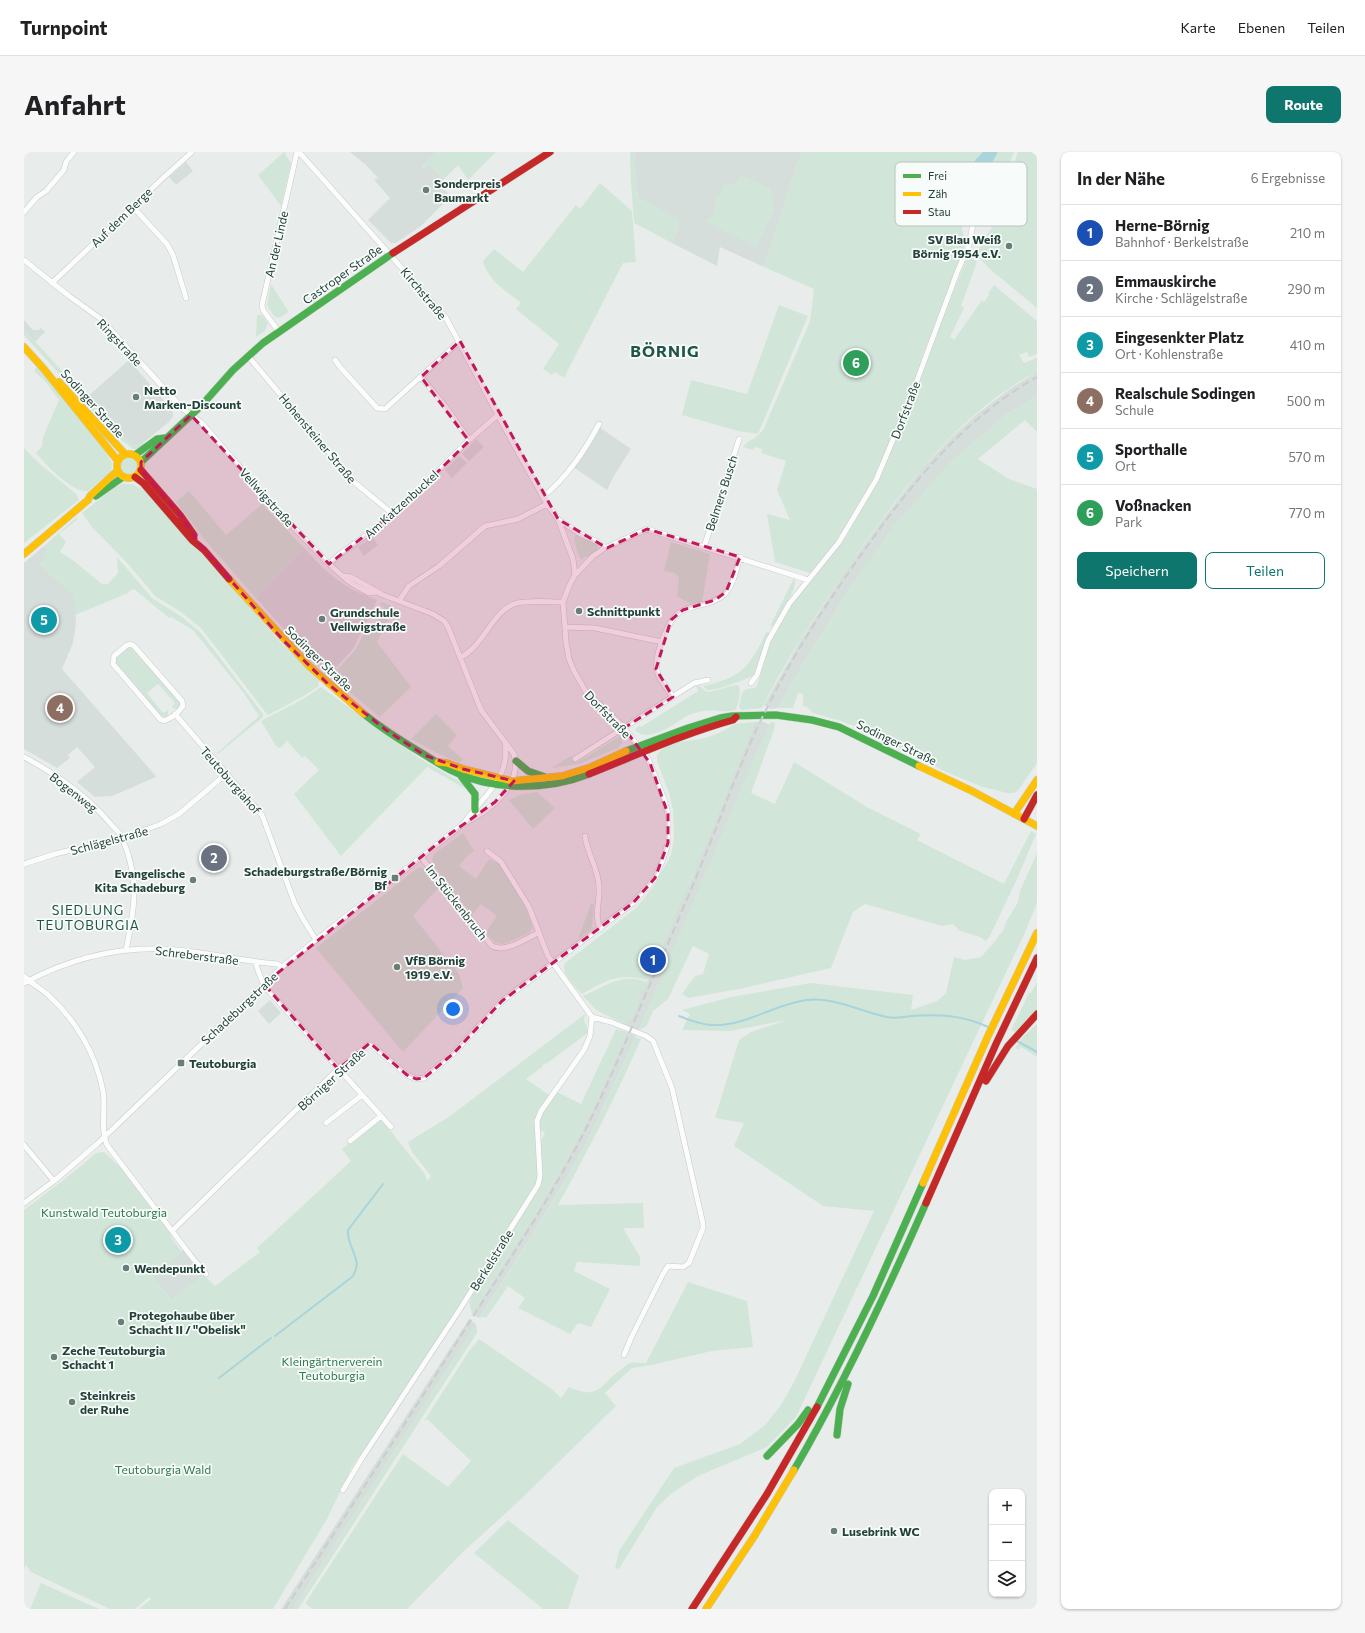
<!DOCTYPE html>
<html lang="de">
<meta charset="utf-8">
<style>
body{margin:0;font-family:Commissioner,sans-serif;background:#f6f6f6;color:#202124}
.controls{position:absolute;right:12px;bottom:12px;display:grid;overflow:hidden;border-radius:8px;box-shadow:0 1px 3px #0004}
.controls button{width:36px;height:36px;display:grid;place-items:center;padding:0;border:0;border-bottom:1px solid #e0e0e0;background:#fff;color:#202124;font:20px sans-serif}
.you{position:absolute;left:429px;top:857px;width:14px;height:14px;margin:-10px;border:3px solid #fff;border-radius:50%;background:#1a73e8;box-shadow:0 0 0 6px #1a73e833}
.badge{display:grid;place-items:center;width:26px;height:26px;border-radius:50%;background:#0f766e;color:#fff;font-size:13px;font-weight:700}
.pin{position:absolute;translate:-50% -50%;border:2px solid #fff;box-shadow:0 1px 4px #0006}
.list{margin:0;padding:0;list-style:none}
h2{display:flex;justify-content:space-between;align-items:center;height:52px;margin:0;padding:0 16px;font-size:17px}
h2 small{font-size:13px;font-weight:400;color:#757577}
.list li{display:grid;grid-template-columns:26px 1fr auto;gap:12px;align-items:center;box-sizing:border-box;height:56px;padding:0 16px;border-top:1px solid #e0e0e0}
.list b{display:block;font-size:15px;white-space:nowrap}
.list p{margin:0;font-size:13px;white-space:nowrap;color:#757577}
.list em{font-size:13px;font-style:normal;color:#757577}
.actions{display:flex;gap:8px;padding:12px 16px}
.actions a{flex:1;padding:9px 0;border:1px solid #0f766e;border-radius:8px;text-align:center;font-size:14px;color:#0f766e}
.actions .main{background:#0f766e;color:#fff}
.icon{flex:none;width:22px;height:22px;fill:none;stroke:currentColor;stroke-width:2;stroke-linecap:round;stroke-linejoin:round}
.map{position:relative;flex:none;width:1013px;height:1457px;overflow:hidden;border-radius:8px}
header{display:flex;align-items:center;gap:24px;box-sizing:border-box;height:56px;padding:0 20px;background:#fff;border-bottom:1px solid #e0e0e0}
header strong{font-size:19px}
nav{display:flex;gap:22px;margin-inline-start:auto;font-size:14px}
.intro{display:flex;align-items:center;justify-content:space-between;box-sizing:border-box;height:96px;padding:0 24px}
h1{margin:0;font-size:28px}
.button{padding:10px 18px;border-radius:8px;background:#0f766e;color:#fff;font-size:14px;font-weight:700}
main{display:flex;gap:24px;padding:0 24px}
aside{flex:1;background:#fff;border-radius:8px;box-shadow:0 1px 3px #0004}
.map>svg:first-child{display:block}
</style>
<header>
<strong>Turnpoint</strong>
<nav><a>Karte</a><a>Ebenen</a><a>Teilen</a></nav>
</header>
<div class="intro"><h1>Anfahrt</h1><a class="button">Route</a></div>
<main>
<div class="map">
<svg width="1013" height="1457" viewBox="0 0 1013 1457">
<rect width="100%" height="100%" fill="#e8edeb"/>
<!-- built -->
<path fill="#d6dedb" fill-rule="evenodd" d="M326 0H413L398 15 399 16 405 12 420 27 415 32 427 44 397 74 372 91H367L344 68 366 46 350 28 354 26 341 12Z
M612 0H778L773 12 740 115 696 95 693 114 648 91 655 74 614 45 610 8ZM711 33 732 94 689 67 693 46Z
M162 10 169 19 152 33 145 25Z
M0 168 9 178H15L17 176 21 180 11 190 0 177Z
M105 208 147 257 149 260V264L146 269 119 291 114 293 108 292 105 290 76 261 62 246Z
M1013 220V244L982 263 927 310 828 433 778 514 754 556 746 557 740 553 775 491 822 418 859 367 896 319 928 285 952 263 987 236Z
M575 275 607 297 591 322 583 338 549 315Z
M452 287 460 295 445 309 438 302Z
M435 304 443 311 428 326 421 318Z
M348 385 354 393 340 404 334 395Z
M20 394 23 397 20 408 16 411 29 425 50 441 52 470 51 479 49 491 38 517 131 623 132 625 88 644 71 645 53 630 71 615 53 595 44 603 46 606 33 616 0 597V411Z
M280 396 299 416 315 429 331 439 353 448 329 497 306 522 265 483 232 446Z
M731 570H740L746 573 615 878 602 873 604 868 606 869 616 844 614 843 616 838 619 839 664 732 665 733Z
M246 848 257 861 245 872 234 859Z
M603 880 612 884 566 984 545 1022 509 1082 455 1166 448 1162 511 1062 543 1007 573 947Z
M159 1098 179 1124 148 1149 129 1125Z
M445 1167 452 1172 269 1457H257Z"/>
<!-- green -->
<path fill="#d1e6d8" d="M260 0 267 11 257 54 234 23Z
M413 0H472L444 28 434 13 420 27 405 12 399 16 398 15Z
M606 0H612L610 8 614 45 654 67 655 74 648 91 610 71 607 32Z
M778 0H990C985 12 971 56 959 59 927 54 940 75 940 93 940 96 939 99 938 102L897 208C897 220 888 235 884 246 872 275 861 305 846 334 838 350 824 365 819 382L786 421 751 410 743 362 766 368 753 338 762 309 737 301 738 297 730 295 729 298 719 295C727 285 733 288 740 276L786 169 790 137 740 115 773 12Z
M994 0H1013V156L967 118 952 103 962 84 979 61 974 57 994 33 985 25Z
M716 23 746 36 751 57 732 95 682 70 685 65 689 66 693 46 702 30 711 33Z
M576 31 608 59 612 110 599 111 540 226 531 220 528 223 519 217 535 192 492 157 497 151C482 139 463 128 459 109L470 97 499 120 552 53 556 57Z
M944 103 953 110 937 154 940 156 926 185 930 188 958 148 960 150 965 143 964 141 970 133 1013 169V202L1005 205 1003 200 995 203 1000 211 1013 206V220C930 261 859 363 808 439 783 477 758 515 738 556L718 558 715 555C717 549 716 539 723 537 727 536 729 537 733 534L746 491 757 470 771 446 822 385 862 310Z
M247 132 265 160 255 166 250 164 243 153Z
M755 153 784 164 734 282 714 279 658 263 667 228 723 242Z
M233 163H238L244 171 241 179 232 185Z
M0 177 46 228 45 229 61 247 62 246 76 261 105 290 113 293 119 291 120 293 114 297H109L91 283 0 183Z
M13 215 85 300 83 302 88 311 87 319 64 339C48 341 22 313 12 301L18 294 19 285 35 248 21 229 10 219Z
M1013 244V280L1001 268 954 307 985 327 1013 337V611L995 637 990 641H983L959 635 922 620 841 578 817 569 789 561 783 555 779 554V542L774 541 769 556H754L778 514 828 433 870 373 927 310 982 263Z
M0 296 16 312 52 342 55 348 0 391Z
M97 314a8 8 0 1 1 16 0a8 8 0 1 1-16 0Z
M98 332H108L116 336 119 334 258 492 296 529 294 532 295 534 278 545 244 563 242 561 177 476 157 460 131 444 105 413 68 375 58 361 90 336Z
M165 339 202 383 238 352 280 396 232 446 180 387 152 350Z
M53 365 54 367 35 382 42 390 36 400 50 409 78 432H84L94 421 93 405 128 446 158 465 177 481 239 562V565L194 602 193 601 235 564 219 540 169 478 147 465 145 466 110 437 104 440V441L51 463 49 441 28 425 16 411 20 408 23 397 20 394Z
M552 383 572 392 574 394 573 398 564 405 563 404 557 408 553 399 550 386Z
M647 390 686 402 678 450 669 453 653 444 655 425 651 421 640 419Z
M770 426C776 435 754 465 749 474H746Z
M357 450 370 455 353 490 387 535 356 565 307 525 332 497 345 473 350 475 360 455 356 453Z
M743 479 745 481 730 523C723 527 690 540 683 538 681 537 680 535 679 534 719 525 725 515 743 479Z
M104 495 110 497 156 550V554L154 557 149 556 148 555 151 551 134 532 123 541 139 561 144 558V563L142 565 137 564 92 512V506Z
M712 533 715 534C717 540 715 553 711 558 700 561 690 557 679 559 673 560 666 562 661 565 649 573 624 592 611 578L615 573 617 575 674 539 672 534H676L681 539 685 540Z
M297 535 395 606 445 635 442 637 403 615 317 704 270 642 295 618 281 604 278 606 263 589 256 596 252 594 237 569 279 547Z
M412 562 433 583 424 594 439 607 436 611 415 602 387 587Z
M731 570 685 686 623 828C594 821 583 828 558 842 552 835 536 821 541 811L612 756 629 735 647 703 650 686 649 658 645 641 633 609V603L638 597 651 591 681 586 695 581 711 572Z
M747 570 751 571 750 578 727 641 751 652 770 610 843 655 897 682 893 688 980 732 1007 679 1012 682 993 727 966 784 962 789 956 785 936 779 929 772 918 774 841 752 829 760 807 816 715 837 664 846 658 842 671 824 679 822 685 802 669 794 644 847 629 859 622 875 615 878 731 604Z
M596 584 598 586V591L594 596 555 612 527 616 547 604 552 611Z
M513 640 531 656 509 677 485 648 498 642Z
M439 681 450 699 444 703 435 714 452 727 465 707 474 711 478 716 500 752 509 775 505 781 479 792 471 791 462 780 473 764 457 752 448 763 409 713 408 707 410 702Z
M1013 701V751L1002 778 772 1265 743 1295 674 1324 648 1341 633 1355 595 1417 591 1416 595 1399 650 1316 716 1292 741 1273 757 1253 770 1230 850 1059 799 1054 710 994 720 971 691 966 715 888 727 880 763 868 706 879 658 878 666 862 658 858 707 845 787 831 889 843 887 858 913 849 922 841 930 805 941 808 957 805 971 789 975 783 979 779 982 770 994 750 996 739Z
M395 715 401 717 415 735 389 764 435 822 439 836 379 900 292 796Z
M567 752H570L568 776 554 787Z
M600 827H613L623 830 619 840 616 839 614 843 617 844 606 869 604 868 602 873 572 858 559 844 588 830Z
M1013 830V859L991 880 987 878 1005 841H1007Z
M561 862 560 868 565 880 522 912 520 911 518 915 502 927 525 943 515 958 511 969 515 1023 512 1032 432 1159 370 1254 328 1315 303 1367 249 1457H115L127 1447 125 1445 111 1457H86L7 1420 2 1413 0 1417V1058L51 1019 72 1001 80 1000 95 1014 146 1080 148 1087 158 1100 129 1125 147 1148 180 1123 191 1134 236 1100 233 1096 327 1009 318 997 357 967 401 1022 403 1029 407 1024 388 1000 384 990 426 964Z
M1013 872V905L997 895 994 898 991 896 999 885Z
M592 877 603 880 573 947 543 1007 511 1062 448 1162 445 1151 449 1141 518 1028 516 990 521 981 515 977C515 962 524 952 533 940L557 952Z
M611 885 617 887C592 944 564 999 534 1053L619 1051 620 1076H599L616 1105V1114L553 1110 550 1119 586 1137 567 1175 554 1171 546 1182 494 1156 501 1146 484 1134 462 1166 460 1165 455 1166C486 1119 517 1071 545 1022 570 978 591 931 611 885Z
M664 1130 723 1149 729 1195 688 1199 627 1213 608 1216 581 1241 592 1254 495 1349 440 1399 383 1457H289L283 1453 282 1450 379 1302 424 1335 447 1309 403 1267 401 1269H400L445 1199 455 1187 529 1238 537 1246 545 1235C575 1248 574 1235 596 1218 599 1216 603 1212 606 1211 611 1210 617 1211 622 1211Z
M452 1172 453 1181C393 1272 335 1365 274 1457H269Z
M484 1368 555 1424 544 1457H519L450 1401Z
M17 1431 75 1457H6Z"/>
<!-- water -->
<path fill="#a9d4db" d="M959 0H974L965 16 949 35 935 34 945 22 952 7Z"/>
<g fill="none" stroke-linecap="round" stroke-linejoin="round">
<!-- stream -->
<path stroke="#a9d4db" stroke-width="2" d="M655 864C665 868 675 872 687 873 721 875 750 852 783 848 811 845 837 860 863 865 871 867 879 865 887 864 914 862 939 863 964 875
M993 889 1013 900
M251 1184 328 1125C341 1108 322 1095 324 1078L359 1032
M195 1226 247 1186"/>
<defs>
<path id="street" d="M275 0 422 166 488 289 523 352 534 367 549 407 551 423
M108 54 143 92 149 103 162 146
M0 60 13 45 22 39 40 18 42 10 50 0
M0 108 45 144 77 167 159 257 178 271 252 357 305 412 324 429 332 434 345 441 353 440
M28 131 140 25 168 0
M255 180 239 158 238 153 273 0
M224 204 330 330 369 362
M311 208 316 215 353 256 361 257 436 189
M397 225 422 255 445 288
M519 344C541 329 563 295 575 272
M535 368 556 382 574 390 581 396
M680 395 715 287
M305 412 316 402 355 374 383 350 445 288 474 263
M375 449 385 434 415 414 461 374 494 367 523 352
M541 475 571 476 638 490
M106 492 110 494 158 549 159 554C155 560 147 566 140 569L137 568 89 512 90 504 103 493Z
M437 505C460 494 469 457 493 451 507 448 525 450 539 450
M727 531 733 523 744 489 765 452 815 390 852 328 885 250 934 118 945 93 949 72
M649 545C644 537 635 528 633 519 630 504 644 465 658 459 672 452 689 453 701 442 710 432 712 418 716 405
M151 562 238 663 271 752 279 767 292 788
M0 605C32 622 62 643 85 670 88 674 92 677 95 681 105 698 110 722 110 741 110 760 106 779 102 798
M551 607 670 531 684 528
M440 671C459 644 486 628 481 592
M561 684C563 702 575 717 575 736 576 750 570 763 576 777
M397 705 468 794C482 801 501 787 514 781
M0 712 31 702 105 684 137 672 155 662 202 622
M231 810 238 829 244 838 367 975
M0 824C7 831 16 836 24 843 52 868 72 902 79 939 82 957 76 976 83 993L167 1104 182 1122
M0 831C43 808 91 795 141 797 178 799 216 809 253 812L258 815
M568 865 587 870 622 884 629 889 648 936 679 1072V1076L665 1111 659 1115 644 1114 639 1122 607 1186 600 1203
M302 971 338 943
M326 989 357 964
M0 993 30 1029
M0 1051 30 1029 73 992 258 815 439 672C464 660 499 634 490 602L457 558 424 475 420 469 409 462 359 443 327 425 320 424
M148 1079 314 917 344 893H348L383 923 392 927 400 926 430 901 478 849 609 751 631 726 639 707 644 691V662L640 647 624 607 597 572 562 540 550 519 545 507 542 490 539 450 545 434 551 423 569 404 581 396 623 377 784 428
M319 1338 338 1306 436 1157 514 1033 516 1024 513 969 517 959 560 898 566 884 568 865 524 804 505 755 477 710 463 699"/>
<path id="fast" d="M111 303 133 287 141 286
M117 310 177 254 209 218 239 191 369 101
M72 344 99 325
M340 562C357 576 376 588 396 600 408 607 420 616 433 621 472 639 525 638 565 622
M602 599 664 576 696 566 708 564 752 563 788 568 815 575 895 614
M492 609 504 619 521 625
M437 624 451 642V658
M793 1255 849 1144 899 1031
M813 1283 816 1257 824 1232
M743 1304 774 1272 784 1258
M770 1318C820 1232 862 1142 902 1051"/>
<path id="slow" d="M0 195 19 216 94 309
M35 230 101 302
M93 314a12 12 0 1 1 24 0a12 12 0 1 1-24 0Z
M0 402 64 348 66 344 93 319
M205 427 285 514 340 562
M414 610 423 611 439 617 488 629 538 624 567 615 602 599
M895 614 948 639 1013 674
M990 662 1013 628
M899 1031 964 884 1013 781
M682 1457 731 1383 770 1318"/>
<path id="jam" d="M369 101 526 0
M117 318 156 363 170 383
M111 325 119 331 168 388 180 398 205 427
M565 622C613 603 659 582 709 568L712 565
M1000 667 1013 643
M962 929 984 894 1013 862
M902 1051 972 892 1013 806
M668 1457 743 1342 793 1255"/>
</defs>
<!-- street casing -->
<use href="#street" stroke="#c5cac8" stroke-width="6"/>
<!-- fast casing -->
<use href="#fast" stroke="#c3cbc8" stroke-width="8"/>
<!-- slow casing -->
<use href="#slow" stroke="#c3cbc8" stroke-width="8"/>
<!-- jam casing -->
<use href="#jam" stroke="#c3cbc8" stroke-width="8"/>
<!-- street -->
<use href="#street" stroke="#fcfcfc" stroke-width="5"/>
<!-- fast -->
<use href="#fast" stroke="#4caf50" stroke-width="7"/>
<!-- slow -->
<use href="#slow" stroke="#ffc107" stroke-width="7"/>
<!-- jam -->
<use href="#jam" stroke="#c62828" stroke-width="7"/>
<!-- rail -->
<path stroke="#c9cdcc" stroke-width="2" stroke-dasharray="8 4" stroke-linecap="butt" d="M261 1457C322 1363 383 1269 443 1174 481 1114 521 1055 554 992 580 943 601 891 623 839 646 788 668 736 689 684 706 641 722 597 743 556 773 495 812 437 852 382 896 321 946 263 1013 225"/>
</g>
<!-- marked area -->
<path fill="#c2185b" fill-opacity="0.2" stroke="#c2185b" stroke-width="3" stroke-dasharray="8 5" stroke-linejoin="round" d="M436 189 534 367 583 396 623 377 716 405 702 440 691 448 659 458 647 468 632 517 649 545 600 576 626 611 644 662V691L631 726 609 751 478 849 430 901 400 926 392 927 383 923 346 891 314 917 240 832 423 684 471 650 490 629 439 617 400 603 362 578 304 532 259 488 180 398 156 363 117 318V310L167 263 305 412 383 350 445 289 397 225Z"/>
<!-- markers -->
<g fill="#697e78" stroke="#f7fbf9" stroke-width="1.5">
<circle cx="402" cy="38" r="4"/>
<circle cx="985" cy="94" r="4"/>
<circle cx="112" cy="245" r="4"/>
<circle cx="555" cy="459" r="4"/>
<circle cx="298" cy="467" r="4"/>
<rect x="367" y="722" width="8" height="8" rx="2"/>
<circle cx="169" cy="728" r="4"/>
<circle cx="373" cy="815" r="4"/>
<rect x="153" y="907" width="8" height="8" rx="2"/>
<circle cx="102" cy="1116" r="4"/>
<circle cx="97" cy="1170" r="4"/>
<circle cx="30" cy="1205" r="4"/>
<circle cx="48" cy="1250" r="4"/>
<circle cx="810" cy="1379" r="4"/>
</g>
<g text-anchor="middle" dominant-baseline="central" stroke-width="3.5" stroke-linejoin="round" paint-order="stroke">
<!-- poi labels -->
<g font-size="12" font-weight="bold" fill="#24423a" stroke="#f7fbf9" text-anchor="start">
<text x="410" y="31">Sonderpreis<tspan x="410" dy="14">Baumarkt</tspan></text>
<text x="977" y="87" text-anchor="end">SV Blau Weiß<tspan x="977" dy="14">Börnig 1954 e.V.</tspan></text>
<text x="120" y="238">Netto<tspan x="120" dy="14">Marken-Discount</tspan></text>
<text x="563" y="459">Schnittpunkt</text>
<text x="306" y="460">Grundschule<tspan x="306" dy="14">Vellwigstraße</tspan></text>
<text x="363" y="719" text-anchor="end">Schadeburgstraße/Börnig<tspan x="363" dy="14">Bf</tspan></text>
<text x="161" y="721" text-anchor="end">Evangelische<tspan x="161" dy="14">Kita Schadeburg</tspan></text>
<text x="381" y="808">VfB Börnig<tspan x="381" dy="14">1919 e.V.</tspan></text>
<text x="165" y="911">Teutoburgia</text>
<text x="110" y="1116">Wendepunkt</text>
<text x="105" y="1163">Protegohaube über<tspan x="105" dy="14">Schacht II / "Obelisk"</tspan></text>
<text x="38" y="1198">Zeche Teutoburgia<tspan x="38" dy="14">Schacht 1</tspan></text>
<text x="56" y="1243">Steinkreis<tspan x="56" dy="14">der Ruhe</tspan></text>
<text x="818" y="1379">Lusebrink WC</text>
</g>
<!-- street labels -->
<g font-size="12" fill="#24423a" stroke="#f7fbf9">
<text transform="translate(97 65) rotate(-44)">Auf dem Berge</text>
<text transform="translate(252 92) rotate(-77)">An der Linde</text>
<text transform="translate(318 122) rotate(-35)">Castroper Straße</text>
<text transform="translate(400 141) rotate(50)">Kirchstraße</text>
<text transform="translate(96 190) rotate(47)">Ringstraße</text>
<text transform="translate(69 251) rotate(48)">Sodinger Straße</text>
<text transform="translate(881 258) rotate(-69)">Dorfstraße</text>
<text transform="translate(294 286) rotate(50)">Hohensteiner Straße</text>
<text transform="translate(697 341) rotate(-72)">Belmers Busch</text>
<text transform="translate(243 345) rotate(48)">Vellwigstraße</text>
<text transform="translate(377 352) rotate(-42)">Am Katzenbuckel</text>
<text transform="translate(295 506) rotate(44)">Sodinger Straße</text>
<text transform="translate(584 562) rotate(46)">Dorfstraße</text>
<text transform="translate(873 590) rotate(26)">Sodinger Straße</text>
<text transform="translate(207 628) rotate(49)">Teutoburgiahof</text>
<text transform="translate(50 640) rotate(38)">Bogenweg</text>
<text transform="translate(85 688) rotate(-15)">Schlägelstraße</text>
<text transform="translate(433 750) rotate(52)">Im Stückenbruch</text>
<text transform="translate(173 803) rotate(7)">Schreberstraße</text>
<text transform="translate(215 856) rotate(-43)">Schadeburgstraße</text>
<text transform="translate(307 927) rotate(-42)">Börniger Straße</text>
<text transform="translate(467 1108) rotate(-58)">Berkelstraße</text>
</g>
<!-- park labels -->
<g font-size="12" fill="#2d7a4b" stroke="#f7fbf9">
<text x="80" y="1060">Kunstwald Teutoburgia</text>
<text x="308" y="1209">Kleingärtnerverein<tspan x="308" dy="14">Teutoburgia</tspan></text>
<text x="139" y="1317">Teutoburgia Wald</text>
</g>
<!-- neighbourhood labels -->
<g font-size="13" letter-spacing="1" fill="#1f5548" stroke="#f7fbf9">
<text x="64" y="758">SIEDLUNG<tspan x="64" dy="15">TEUTOBURGIA</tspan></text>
</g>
<!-- district labels -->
<g font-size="16" font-weight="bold" letter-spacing="1" fill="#1f5548" stroke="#f7fbf9">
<text x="641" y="198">BÖRNIG</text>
</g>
</g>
<!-- legend -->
<rect x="871" y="10" width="132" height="64" rx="6" fill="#f7fbf9" stroke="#b8c4c0" stroke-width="1"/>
<rect x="879" y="22" width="18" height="4" fill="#4caf50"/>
<rect x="879" y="40" width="18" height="4" fill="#ffc107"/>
<rect x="879" y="58" width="18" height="4" fill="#c62828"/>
<g font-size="11" fill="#24423a">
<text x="904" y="28">Frei</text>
<text x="904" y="46">Zäh</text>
<text x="904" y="64">Stau</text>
</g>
</svg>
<div class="controls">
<button>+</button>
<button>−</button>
<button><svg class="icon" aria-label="layers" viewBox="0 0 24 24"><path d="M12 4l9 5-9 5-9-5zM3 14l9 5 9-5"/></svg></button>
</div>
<div class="you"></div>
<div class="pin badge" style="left:629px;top:808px;background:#1a4fb4">1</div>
<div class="pin badge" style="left:190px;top:706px;background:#6b7280">2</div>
<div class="pin badge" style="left:94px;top:1088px;background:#0f9aa8">3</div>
<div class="pin badge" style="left:36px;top:556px;background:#8d6e63">4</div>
<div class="pin badge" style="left:20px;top:468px;background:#0f9aa8">5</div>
<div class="pin badge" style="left:832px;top:211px;background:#2e9e5b">6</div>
</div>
<aside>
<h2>In der Nähe<small>6 Ergebnisse</small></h2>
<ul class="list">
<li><span class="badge" style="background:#1a4fb4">1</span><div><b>Herne-Börnig</b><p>Bahnhof · Berkelstraße</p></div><em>210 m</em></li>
<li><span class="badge" style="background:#6b7280">2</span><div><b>Emmauskirche</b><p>Kirche · Schlägelstraße</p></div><em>290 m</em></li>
<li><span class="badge" style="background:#0f9aa8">3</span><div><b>Eingesenkter Platz</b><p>Ort · Kohlenstraße</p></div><em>410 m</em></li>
<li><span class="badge" style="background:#8d6e63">4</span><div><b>Realschule Sodingen</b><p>Schule</p></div><em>500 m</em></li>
<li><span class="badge" style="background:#0f9aa8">5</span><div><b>Sporthalle</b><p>Ort</p></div><em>570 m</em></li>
<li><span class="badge" style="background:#2e9e5b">6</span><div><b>Voßnacken</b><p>Park</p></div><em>770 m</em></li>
</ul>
<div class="actions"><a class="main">Speichern</a><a>Teilen</a></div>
</aside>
</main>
